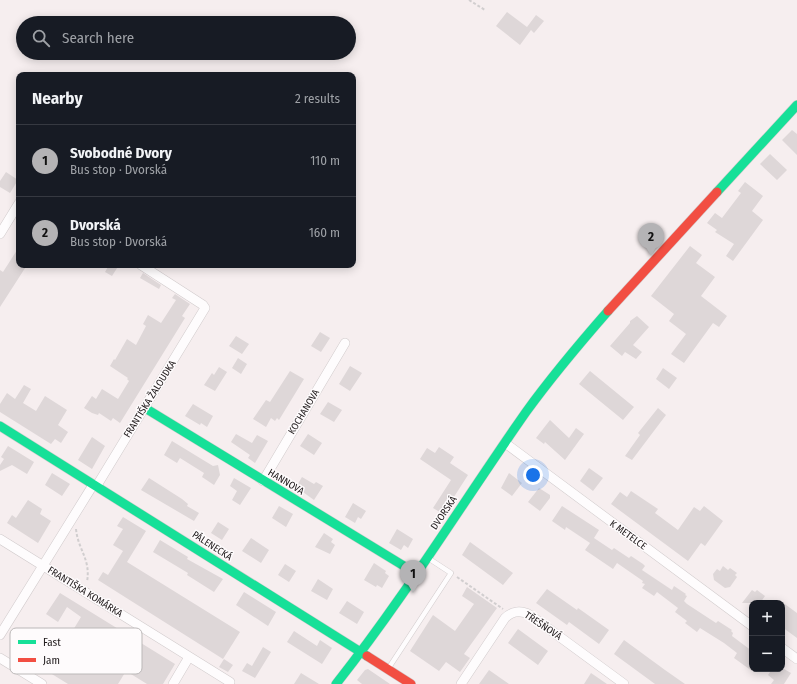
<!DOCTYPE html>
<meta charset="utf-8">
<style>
body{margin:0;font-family:"Fira Sans Condensed",sans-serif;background:#242831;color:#f1f3f6}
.controls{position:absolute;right:12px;bottom:12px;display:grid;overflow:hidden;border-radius:8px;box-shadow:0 2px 10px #0003}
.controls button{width:36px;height:36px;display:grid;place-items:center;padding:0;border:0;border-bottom:1px solid #363941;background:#171b24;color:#f1f3f6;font:20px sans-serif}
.you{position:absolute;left:533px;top:475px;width:14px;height:14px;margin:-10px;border:3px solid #fff;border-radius:50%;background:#1a73e8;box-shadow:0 0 0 6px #1a73e833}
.badge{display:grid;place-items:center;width:26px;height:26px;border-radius:50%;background:#b4b3b5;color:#111;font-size:13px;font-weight:700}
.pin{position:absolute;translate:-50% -33px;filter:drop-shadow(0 1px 2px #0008)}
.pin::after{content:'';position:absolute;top:21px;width:14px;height:12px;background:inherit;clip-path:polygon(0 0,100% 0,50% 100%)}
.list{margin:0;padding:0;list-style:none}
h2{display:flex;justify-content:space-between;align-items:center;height:52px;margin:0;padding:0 16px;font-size:17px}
h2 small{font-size:13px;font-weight:400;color:#9ea1a6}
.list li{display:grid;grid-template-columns:26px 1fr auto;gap:12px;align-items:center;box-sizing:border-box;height:72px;padding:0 16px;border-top:1px solid #363941}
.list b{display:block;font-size:15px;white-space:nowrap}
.list p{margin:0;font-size:13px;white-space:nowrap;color:#9ea1a6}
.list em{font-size:13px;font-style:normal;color:#9ea1a6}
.icon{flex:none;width:22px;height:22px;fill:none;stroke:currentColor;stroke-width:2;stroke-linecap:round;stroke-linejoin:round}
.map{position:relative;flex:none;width:797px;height:684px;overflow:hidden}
.search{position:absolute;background:#171b24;box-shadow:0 2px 10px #0003;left:16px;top:16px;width:340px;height:44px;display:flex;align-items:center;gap:10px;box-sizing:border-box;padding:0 14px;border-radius:22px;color:#9ea1a6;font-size:15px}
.panel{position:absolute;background:#171b24;box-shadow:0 2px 10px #0003;left:16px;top:72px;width:340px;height:196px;border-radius:8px}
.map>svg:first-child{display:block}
</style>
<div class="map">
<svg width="797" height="684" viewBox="0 0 797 684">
<rect width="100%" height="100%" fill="#f6eeef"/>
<!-- building -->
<path fill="#ded7d8" d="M507 12 527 27 536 15 544 21 534 33 531 30 520 45 496 26Z
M792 130 797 134V155L782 140Z
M770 154 787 170 777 180 760 164Z
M6 172 18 180 10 193 0 187V181Z
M745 182 763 196 752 211 763 220 733 261 726 256 734 244 715 232 717 230 707 223 715 213 722 218 741 193 738 191Z
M690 246 702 255 696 263 715 277 701 296 727 316 719 327 713 323 684 363 671 354 686 334 669 321 674 314 651 296Z
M19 247V265H27L0 307V270L3 272Z
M109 265H119L112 276 105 272Z
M143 273 161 285 159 289 140 278Z
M175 294 190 304 182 316 185 318 120 423 113 418 111 421 99 413 98 415 92 413 84 408 92 396 96 399 102 389 118 399 129 381 127 379 128 378 110 366 114 359 115 360 127 339 136 345 146 326 143 324 148 315 161 323 176 300 172 298Z
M637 316 649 327 633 345 642 352 636 359 625 352 622 356 610 346 630 323V321Z
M320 332 330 338 321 352 311 346Z
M236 336 249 344 242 354 229 346Z
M238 358 247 364 241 374 232 368Z
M350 366 362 373 350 391 339 384Z
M219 367 227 372 215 391 204 385 212 373 214 375Z
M663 368 677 378 669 389 656 379Z
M290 371 304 379 279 420 277 418 275 421 271 418 266 427 253 419 266 400 270 402Z
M590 371 634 407 623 420 579 384Z
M24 385 31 389 23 403 36 411 45 396 67 410 58 425 68 432 61 443 55 439 51 444 0 412V404L7 393 15 399Z
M328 402 342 410 334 422 320 414Z
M193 404 213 416 207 427 201 423 200 425 185 416Z
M658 408 666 415 632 460 625 456 640 435 638 433Z
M550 420 569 438 576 428 584 434 565 460 545 442 544 444 536 438Z
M236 434 252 443 257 435 268 441 255 463 248 458 250 455 231 442Z
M308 434 322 443 314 455 300 446Z
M92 437 105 446 92 469 78 460Z
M172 441 213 466 218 465 220 475 214 485 202 477 204 473 180 458 177 463 164 455Z
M8 446 34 462 27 474 12 465 0 471V465L4 459 1 457Z
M439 447 454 457 450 463 468 475 443 514 433 508 451 480 420 459 427 448 435 453Z
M589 468 603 478 593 491 580 481Z
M52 473 70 484 62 496 45 485Z
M509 473 522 483 512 496 501 488Z
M302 477 314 484 316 482 323 486 314 500 296 487Z
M149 478 182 499 188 504 187 506 199 513 194 521 141 490Z
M234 478 251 488 240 505 232 500 237 491 230 486Z
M539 488 550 495V498L540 511 528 502Z
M631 491 658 509 655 513 678 530 694 507 700 511 704 506 723 521 705 546 701 543 688 561 611 504 620 492 627 497Z
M28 500 42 509 40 514 51 521 38 543 7 523 12 515 16 518Z
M353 503 366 511 361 519 358 517 355 523 345 517Z
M279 506 293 514 286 527 272 518Z
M562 506 599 530 594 538 612 550 614 548 629 558 631 556 643 564 645 566 642 570 672 590 674 586 686 594 685 595 687 596 684 601 687 604 716 623 718 621 732 630 731 631 733 633 732 636 752 651V671L734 658 737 653 724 643 700 628 697 632 685 623 687 621 675 612 678 608 657 592 654 596 642 588 645 584 642 583 643 581 617 563 613 569 585 550 590 543 566 527 565 530 552 521Z
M123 517 146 531 127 562 240 632 223 659 98 580 103 572 108 575 123 551 113 545 123 529 117 526Z
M218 522 229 529 222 540 211 533Z
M397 529 413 539 408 548 404 545 401 550 389 543Z
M324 533 333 539 331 542 335 545 330 554 315 547Z
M251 538 269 550 261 563 242 551Z
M160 540 188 557 187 559 223 579 214 592 187 575 188 573 153 552Z
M470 542 513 573 503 585 462 555Z
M374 563 386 571 385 573 389 576 382 588 377 585 376 587 364 580Z
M285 564 296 571 289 582 278 575Z
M723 566 728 570 730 568 737 573 735 575 737 577 730 587 725 588 714 580 713 574 717 569 720 571Z
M318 579 333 589 327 600 311 591Z
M467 587 497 608 464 654 470 658 460 672 446 662 439 671 410 651 433 615 455 631 474 604 462 596Z
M547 589 577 610 578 608 609 630 599 644 569 622 567 625 536 603Z
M752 590 755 592 757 590 765 596 760 603H742Z
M244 592 276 612 268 626 236 605Z
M60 593 175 664 163 684H147L126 671 118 684H68L21 655 35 633 46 640 38 654 53 663 81 617 67 607 58 622 46 614Z
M347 601 364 612 357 624 339 613Z
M782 602 797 613V638L782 627Z
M518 629 548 651 538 665 508 643Z
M294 631 317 646 320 640 332 648 322 664 287 642Z
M624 640 665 670 685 684H655L614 654Z
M263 647 271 652 255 678 242 671 247 663 252 666Z
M224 659 233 665 228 672 219 667Z
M368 669 390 684H362L357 680 365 670Z
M772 669H784L791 673 784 684H771L774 680 768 675Z
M489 670 509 684H479Z
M301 673 319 684H294Z
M591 673 607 684H584Z"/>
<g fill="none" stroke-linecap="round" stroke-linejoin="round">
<defs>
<path id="lane" d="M388 669 451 573 428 558"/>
<path id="street" d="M0 234 19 203
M505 443 752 626
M263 481 345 343
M96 487 205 308 203 305 141 265
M0 539 230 682
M0 635 93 485
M782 648 797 659
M0 658 42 684
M173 684 189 657
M461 684 505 618C512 611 521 610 530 615L624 684"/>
<path id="fast" d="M717 192 797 105
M145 408 417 574
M0 426 367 656
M336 684C405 597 463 502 526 412 552 376 580 343 608 311"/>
<path id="jam" d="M608 311 717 192
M367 656 411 684"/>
</defs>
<!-- lane casing -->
<use href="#lane" stroke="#d1cbcc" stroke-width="5.5"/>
<!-- street casing -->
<use href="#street" stroke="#d1cbcc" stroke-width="10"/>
<!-- fast casing -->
<use href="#fast" stroke="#d1cbcc" stroke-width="10"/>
<!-- jam casing -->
<use href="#jam" stroke="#d1cbcc" stroke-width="10"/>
<!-- path -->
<path stroke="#d1cecf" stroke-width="2" stroke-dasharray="3 2" stroke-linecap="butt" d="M469 0 485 10
M76 529C78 550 91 559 87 582
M457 577 503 609"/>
<!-- lane -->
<use href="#lane" stroke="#fefcfd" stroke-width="4.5"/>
<!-- street -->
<use href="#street" stroke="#fefcfd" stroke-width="9"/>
<!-- fast -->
<use href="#fast" stroke="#16e098" stroke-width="9"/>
<!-- jam -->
<use href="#jam" stroke="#f24e42" stroke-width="9"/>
</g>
<g text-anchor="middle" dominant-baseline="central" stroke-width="3" stroke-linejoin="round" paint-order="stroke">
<!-- street labels -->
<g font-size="10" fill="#1f1a1b" stroke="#fefbfc">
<text transform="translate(150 399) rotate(-58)">FRANTIŠKA ŽALOUDKA</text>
<text transform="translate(304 412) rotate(-59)">KOCHANOVA</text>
<text transform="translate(286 482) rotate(31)">HANNOVA</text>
<text transform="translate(444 513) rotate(-56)">DVORSKÁ</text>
<text transform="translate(628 535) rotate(36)">K METELCE</text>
<text transform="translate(212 546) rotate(33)">PÁLENECKÁ</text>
<text transform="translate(85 592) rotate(32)">FRANTIŠKA KOMÁRKA</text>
<text transform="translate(543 626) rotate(34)">TŘEŠŇOVÁ</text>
</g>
</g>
<!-- legend -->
<rect x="10" y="628" width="132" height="46" rx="6" fill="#fefbfc" stroke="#bbb8b8" stroke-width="1"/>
<rect x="18" y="640" width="18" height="4" fill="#16e098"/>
<rect x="18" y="658" width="18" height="4" fill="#f24e42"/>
<g font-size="11" fill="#1f1a1b">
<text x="43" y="646">Fast</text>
<text x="43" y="664">Jam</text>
</g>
</svg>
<div class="controls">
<button>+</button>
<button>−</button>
</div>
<div class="you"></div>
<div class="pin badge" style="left:413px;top:593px">1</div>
<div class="pin badge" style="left:651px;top:256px">2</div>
<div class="search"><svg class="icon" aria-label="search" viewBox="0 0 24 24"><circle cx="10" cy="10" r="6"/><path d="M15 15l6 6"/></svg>Search here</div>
<section class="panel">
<h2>Nearby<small>2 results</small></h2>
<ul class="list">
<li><span class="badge">1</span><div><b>Svobodné Dvory</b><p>Bus stop · Dvorská</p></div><em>110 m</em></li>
<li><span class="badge">2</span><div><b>Dvorská</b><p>Bus stop · Dvorská</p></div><em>160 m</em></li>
</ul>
</section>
</div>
